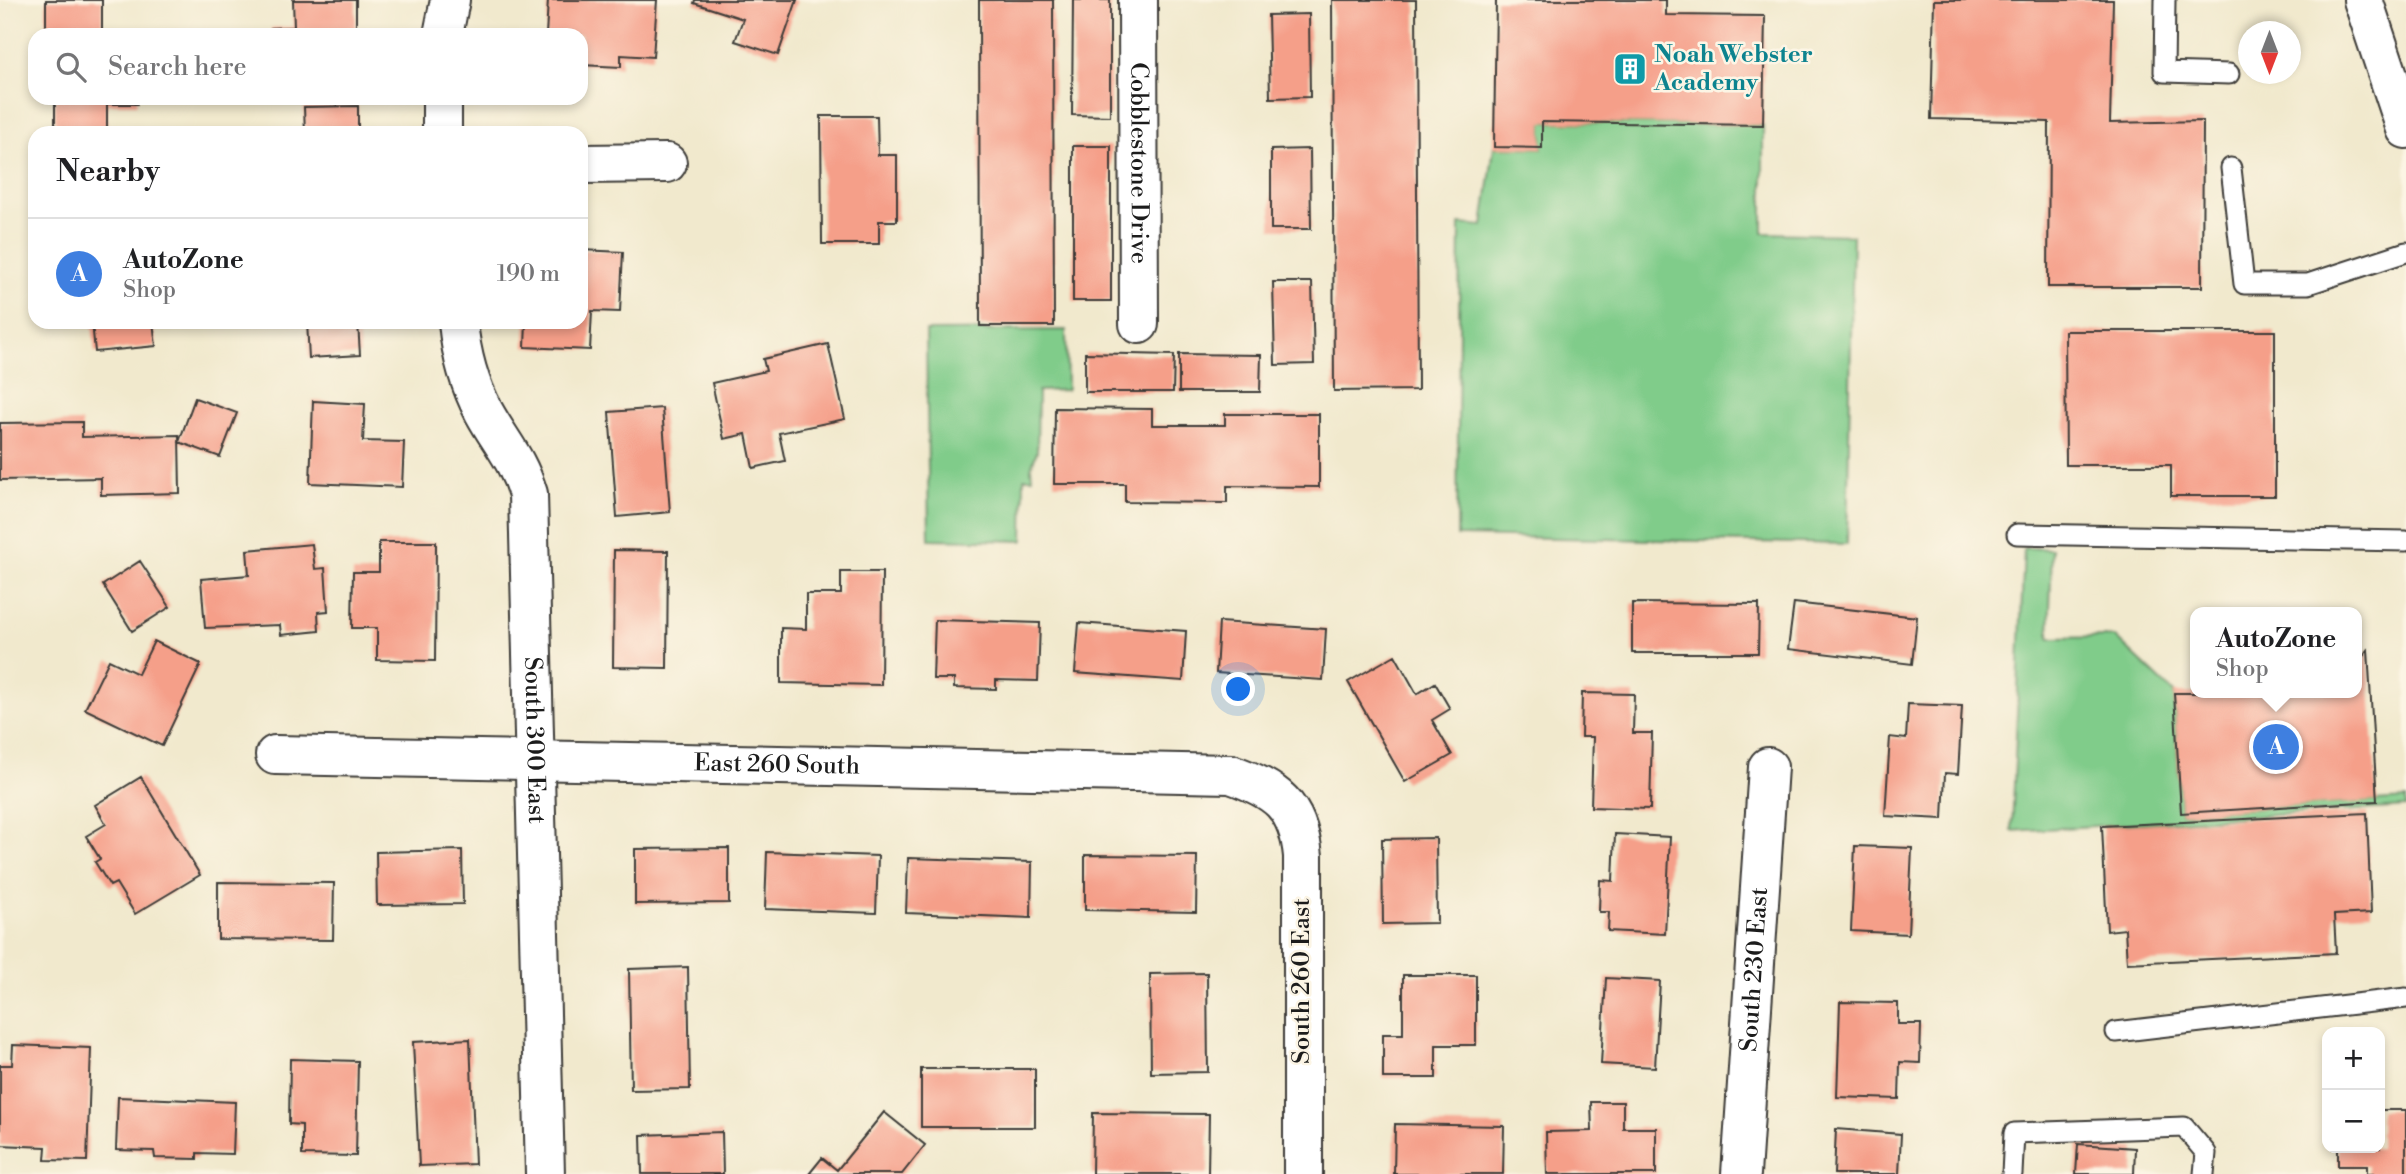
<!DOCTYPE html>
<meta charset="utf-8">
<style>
body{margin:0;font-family:"Libre Bodoni",serif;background:#f2f2f2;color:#202124}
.controls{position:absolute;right:21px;bottom:21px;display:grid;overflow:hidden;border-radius:14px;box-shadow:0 4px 10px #0003}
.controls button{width:63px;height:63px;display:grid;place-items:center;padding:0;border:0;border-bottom:2px solid #e0e0e0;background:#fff;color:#202124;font:35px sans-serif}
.compass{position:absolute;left:2238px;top:21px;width:63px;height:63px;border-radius:50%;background:#fff;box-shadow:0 4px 10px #0003;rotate:180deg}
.you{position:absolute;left:1239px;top:690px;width:24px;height:24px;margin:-18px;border:5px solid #fff;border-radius:50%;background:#1a73e8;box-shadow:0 0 0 10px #1a73e833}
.badge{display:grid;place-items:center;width:46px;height:46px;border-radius:50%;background:#1f6fb2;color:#fff;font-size:23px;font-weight:700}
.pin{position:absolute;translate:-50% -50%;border:4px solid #fff;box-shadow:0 2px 7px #0006}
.popup{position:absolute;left:2190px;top:607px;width:172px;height:91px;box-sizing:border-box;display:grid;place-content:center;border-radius:14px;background:#fff;filter:drop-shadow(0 2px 5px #0005);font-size:23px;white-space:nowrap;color:#757577}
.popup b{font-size:26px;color:#202124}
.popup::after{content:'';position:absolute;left:50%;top:100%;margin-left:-14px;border:14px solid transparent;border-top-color:#fff}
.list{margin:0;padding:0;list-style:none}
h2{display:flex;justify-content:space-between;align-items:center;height:91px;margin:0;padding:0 28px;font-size:30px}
h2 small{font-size:23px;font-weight:400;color:#757577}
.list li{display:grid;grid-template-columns:46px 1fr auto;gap:21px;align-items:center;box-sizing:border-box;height:112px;padding:0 28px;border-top:2px solid #e0e0e0}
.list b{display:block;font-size:26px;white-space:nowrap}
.list p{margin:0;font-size:23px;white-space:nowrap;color:#757577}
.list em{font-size:23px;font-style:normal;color:#757577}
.icon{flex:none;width:38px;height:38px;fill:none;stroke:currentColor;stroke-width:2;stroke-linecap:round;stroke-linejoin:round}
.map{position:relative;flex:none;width:2406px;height:1174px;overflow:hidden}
.search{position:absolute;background:#fff;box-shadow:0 4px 10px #0003;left:28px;top:28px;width:560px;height:77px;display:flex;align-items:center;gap:18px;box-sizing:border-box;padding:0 24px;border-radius:21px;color:#757577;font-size:26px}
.panel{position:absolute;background:#fff;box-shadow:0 4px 10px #0003;left:28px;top:126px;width:560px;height:203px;border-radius:21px}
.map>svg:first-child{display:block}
</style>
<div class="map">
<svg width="2406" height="1174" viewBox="0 0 2406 1174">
<rect width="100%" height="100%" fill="#fcf5e5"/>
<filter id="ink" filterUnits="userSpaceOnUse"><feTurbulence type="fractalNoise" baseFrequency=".0143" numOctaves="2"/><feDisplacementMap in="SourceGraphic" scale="14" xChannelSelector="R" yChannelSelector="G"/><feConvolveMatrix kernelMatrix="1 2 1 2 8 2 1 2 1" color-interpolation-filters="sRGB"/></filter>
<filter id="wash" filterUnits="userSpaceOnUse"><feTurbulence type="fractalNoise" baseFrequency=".00686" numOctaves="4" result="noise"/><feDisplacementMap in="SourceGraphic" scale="28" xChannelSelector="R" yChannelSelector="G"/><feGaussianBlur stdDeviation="1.57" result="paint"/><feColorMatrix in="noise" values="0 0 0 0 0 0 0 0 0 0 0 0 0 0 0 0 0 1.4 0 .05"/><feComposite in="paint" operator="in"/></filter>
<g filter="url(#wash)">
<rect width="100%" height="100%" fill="#f1e9cd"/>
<!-- green -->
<path fill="#80cc8a" stroke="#4e7453" stroke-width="2" d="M1542 122 1763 125V233L1853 235 1847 544 1457 536 1460 224 1483 226 1494 147 1542 148Z
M1066 330 1067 390 1038 391 1037 451 1031 468 1032 478H1024L1023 541 929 539 926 331Z
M2024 548 2052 549 2049 638 2115 637 2174 693 2181 813 2406 799V807L2012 831Z"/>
<g id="blocks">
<!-- building -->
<path fill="#f59f89" d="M46 0H102V35H46Z
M293 0H356V35H271V28L294 27Z
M548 0H657L653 57 621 55V67L581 65V35H546Z
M695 0H797L778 55 735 41 743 19 694 3Z
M979 0H1053L1054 326H980Z
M1073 0H1110V116L1072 115Z
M1332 0H1416L1418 390 1334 391Z
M1496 0H1666V15L1765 16 1763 125 1542 122V148L1494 147Z
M1934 0H2113L2110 123 2203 121 2202 287H2048L2049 122 1931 119Z
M1309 14 1310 97 1270 98 1268 15Z
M55 98H137V104H107V133H55Z
M358 106V133H305L304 107Z
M821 116H877L878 155H897V221H879V244H822Z
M1073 146H1111V301H1073Z
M1310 149 1311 229H1271V150Z
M581 250 623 252 620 312 592 311 590 350 525 347 526 322H581Z
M1273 282H1312L1314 364 1275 365Z
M92 322H153L156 346 95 352Z
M307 322H358L360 355 309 358Z
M2065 331H2275V496H2171V465H2066Z
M828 344 845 419 779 433 785 461 753 468 746 434 724 439 712 383 766 371 763 359Z
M1085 353 1174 355 1173 392H1085Z
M1179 354 1261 355 1260 392H1179Z
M195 398 237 413 220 457 179 442Z
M313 401 365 404 363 441 404 442 402 487 310 483Z
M662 408 670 512 617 517 609 412Z
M1055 408 1152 409V425H1225V414H1319V487L1227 486V503L1125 502V484H1054Z
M82 422V437L179 435 180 493 101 495V478L0 480V423Z
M379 542H436L435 661 377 660V628H352L353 572H379Z
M312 544 315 569 325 568 328 611 318 612 319 631 281 635 280 625 205 628 201 579 249 575 247 550Z
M614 550 668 551 667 668 613 667Z
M140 561 170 607 132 631 103 585Z
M841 572H882L881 685 781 683V628L806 629V594H841Z
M1632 603 1759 604 1758 653H1632Z
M1794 603 1917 617 1912 664 1788 649Z
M935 620 1040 623 1038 681 996 680V689L954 688V679H933Z
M1219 622 1326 629 1323 680 1216 673Z
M1079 623 1186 631 1183 681 1075 673Z
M154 641 201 664 162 746 85 709 109 660 138 674Z
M2368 650 2377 801 2181 813 2174 693H2356V665Z
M1395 655 1417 694 1435 683 1450 709 1432 720 1452 755 1405 782 1348 682Z
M1582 693 1634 694 1633 733H1652L1650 809 1591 807 1593 737H1581Z
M1908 704 1962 706 1958 774 1945 773 1943 819 1885 816 1890 737 1906 739Z
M141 777 200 875 135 914 116 883 110 886 95 862 100 859 86 836 106 824 95 805Z
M2367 813 2371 913 2334 915 2336 953 2127 963 2125 929 2107 931 2102 826Z
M1615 834 1670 837 1665 934 1608 931 1609 912H1599L1600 880 1613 881Z
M1436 838 1437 923 1383 924 1382 839Z
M1855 846 1912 848 1908 934 1851 931Z
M729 848V903L635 904V849Z
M462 850 463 904 377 905 376 852Z
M767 852 878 856 876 913 765 909Z
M1085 855 1197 856 1196 912 1085 910Z
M908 858 1032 862 1031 918 906 913Z
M218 882 334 883 333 940 218 939Z
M688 967 690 1089 631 1090 629 969Z
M1207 973 1208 1072 1151 1073 1150 974Z
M1403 975H1476V1045H1436V1078H1383V1034H1403Z
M1606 978 1660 981 1655 1067 1601 1064Z
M1840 1002 1898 1003V1024H1921L1920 1063 1900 1062 1899 1099 1837 1097Z
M470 1039 475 1164 419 1166 413 1042Z
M13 1045 91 1048 87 1161 45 1160 46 1147 0 1145V1065H12Z
M290 1059 358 1061 356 1156 302 1155V1125L289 1124Z
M921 1069H1035V1127H921Z
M118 1097 235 1102 233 1154 197 1153V1159L155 1158 154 1151 116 1150Z
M1591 1102H1623V1128H1656V1174H1547L1546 1132 1592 1131Z
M2380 1110H2406V1174H2367V1166H2338V1148H2380Z
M884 1112 925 1145 902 1174H809L822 1158 837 1170Z
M1093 1113 1209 1114 1208 1174H1092Z
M1395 1124 1504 1126 1503 1174H1394Z
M1836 1129 1901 1134 1899 1174H1834Z
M722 1132 723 1174H642L641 1135Z
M2078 1144 2135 1148 2134 1174H2076Z"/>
</g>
</g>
<g filter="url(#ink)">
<use href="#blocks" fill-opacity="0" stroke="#3c3b37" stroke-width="2"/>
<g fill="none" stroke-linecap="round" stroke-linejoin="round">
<defs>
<path id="lane" d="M2165 0 2164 72 2229 74
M2231 168 2244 284H2308L2406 252
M2017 534 2406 541
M2116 1032 2406 998
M2012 1174 2014 1133 2184 1127 2206 1153 2204 1174"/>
<g id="street">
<path id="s1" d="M1138 0 1139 324"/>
<path d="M443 35 450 0"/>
<path d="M442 98V133"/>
<path d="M581 164 667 163"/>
<path id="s2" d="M458 322C461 353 469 384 484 412 501 443 517 458 528 494L545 1174"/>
<path id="s3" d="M275 755 1231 774C1276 790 1298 805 1303 856V1174"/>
<path id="s4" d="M1741 1174 1768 767"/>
</g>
<path id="primary" d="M2363 0 2406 129"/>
</defs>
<!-- lane casing -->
<use href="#lane" stroke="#3c3b37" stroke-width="23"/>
<!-- street casing -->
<use href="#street" stroke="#3c3b37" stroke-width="42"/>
<!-- primary casing -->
<use href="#primary" stroke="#3c3b37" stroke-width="42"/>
<!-- lane -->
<use href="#lane" stroke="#fff" stroke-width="19"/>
<!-- street -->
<use href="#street" stroke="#fff" stroke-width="38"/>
<!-- primary -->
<use href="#primary" stroke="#fff" stroke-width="38"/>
</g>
</g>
<!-- icons -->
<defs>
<symbol id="building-square" viewBox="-11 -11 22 22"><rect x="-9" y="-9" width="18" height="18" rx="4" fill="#0f9aa8" stroke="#fcf5e5"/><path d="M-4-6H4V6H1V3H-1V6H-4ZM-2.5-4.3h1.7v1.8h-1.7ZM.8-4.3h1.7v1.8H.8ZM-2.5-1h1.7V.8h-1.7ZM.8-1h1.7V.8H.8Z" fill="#fff"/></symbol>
</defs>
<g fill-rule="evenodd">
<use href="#building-square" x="1611" y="50" width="38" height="38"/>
</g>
<g text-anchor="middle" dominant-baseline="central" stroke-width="5" stroke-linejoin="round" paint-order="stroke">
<!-- culture labels -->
<g font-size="24" font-weight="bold" fill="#0d838f" stroke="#fcf5e5" text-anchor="start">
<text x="1654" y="55">Noah Webster<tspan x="1654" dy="28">Academy</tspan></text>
</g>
<!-- street labels -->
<g font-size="24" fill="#1c1c1c" stroke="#fcf5e5">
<text stroke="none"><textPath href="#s1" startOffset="163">Cobblestone Drive</textPath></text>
<text stroke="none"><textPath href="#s2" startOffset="434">South 300 East</textPath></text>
<text stroke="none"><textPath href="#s3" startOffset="502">East 260 South</textPath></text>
<text stroke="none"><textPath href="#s4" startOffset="205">South 230 East</textPath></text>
<text transform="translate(1302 981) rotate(-90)">South 260 East</text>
</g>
</g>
</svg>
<div class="controls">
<button>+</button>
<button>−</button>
</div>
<svg class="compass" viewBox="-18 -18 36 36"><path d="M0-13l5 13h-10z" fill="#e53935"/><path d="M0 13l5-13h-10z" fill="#757577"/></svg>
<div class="you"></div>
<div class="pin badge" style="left:2276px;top:747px;background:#3f7fe0">A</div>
<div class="popup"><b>AutoZone</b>Shop</div>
<div class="search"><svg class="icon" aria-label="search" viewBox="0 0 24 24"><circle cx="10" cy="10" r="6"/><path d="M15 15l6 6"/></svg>Search here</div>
<section class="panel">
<h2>Nearby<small></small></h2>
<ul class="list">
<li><span class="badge" style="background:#3f7fe0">A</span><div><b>AutoZone</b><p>Shop</p></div><em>190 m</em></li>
</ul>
</section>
</div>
